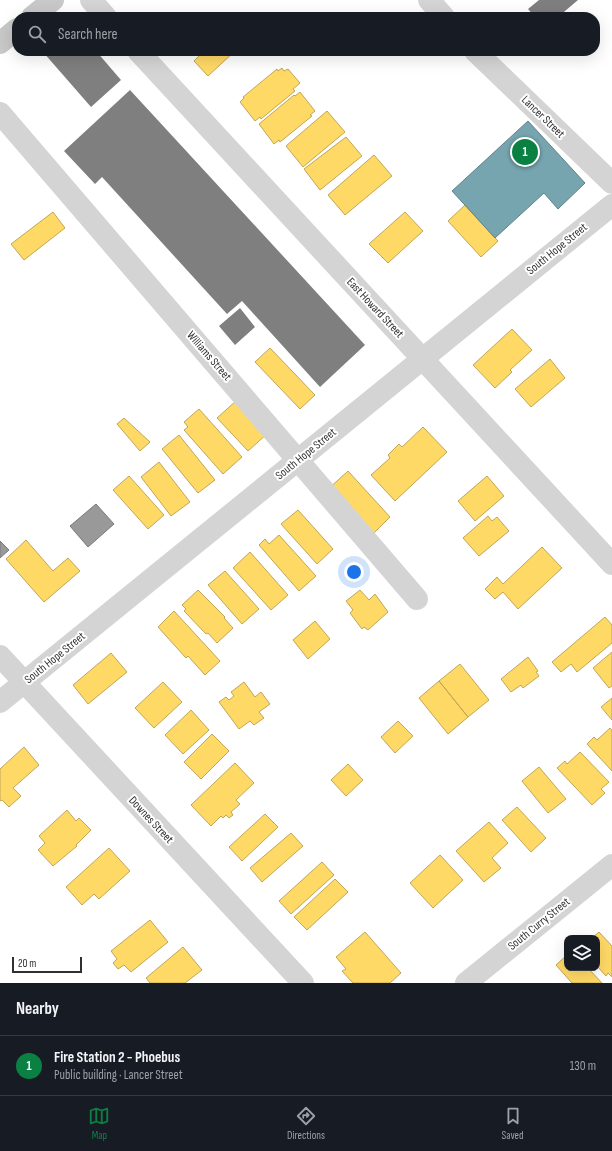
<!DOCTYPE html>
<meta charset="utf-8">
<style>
body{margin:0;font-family:"Sofia Sans Condensed",sans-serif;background:#20242c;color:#f1f3f6}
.controls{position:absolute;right:12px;bottom:12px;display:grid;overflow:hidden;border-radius:8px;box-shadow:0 4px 16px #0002}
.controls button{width:36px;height:36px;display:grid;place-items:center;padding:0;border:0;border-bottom:1px solid #363941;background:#171b24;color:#f1f3f6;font:20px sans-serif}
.scale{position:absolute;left:12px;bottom:10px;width:70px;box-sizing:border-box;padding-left:4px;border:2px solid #303030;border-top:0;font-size:11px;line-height:14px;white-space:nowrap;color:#303030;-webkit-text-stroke:3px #fff;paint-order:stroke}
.you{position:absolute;left:354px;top:572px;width:14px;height:14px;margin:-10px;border:3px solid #fff;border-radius:50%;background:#1a73e8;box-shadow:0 0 0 6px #1a73e833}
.badge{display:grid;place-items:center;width:26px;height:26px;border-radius:50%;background:#0b8043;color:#fff;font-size:13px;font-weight:700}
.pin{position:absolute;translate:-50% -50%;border:2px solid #fff;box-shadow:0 1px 4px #0006}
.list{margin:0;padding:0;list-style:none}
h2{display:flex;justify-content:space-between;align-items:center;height:52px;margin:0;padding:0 16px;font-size:17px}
h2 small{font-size:13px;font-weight:400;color:#9ea1a6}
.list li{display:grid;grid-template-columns:26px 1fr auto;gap:12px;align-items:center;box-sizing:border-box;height:60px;padding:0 16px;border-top:1px solid #363941}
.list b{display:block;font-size:15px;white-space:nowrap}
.list p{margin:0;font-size:13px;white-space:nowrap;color:#9ea1a6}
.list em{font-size:13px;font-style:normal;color:#9ea1a6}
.icon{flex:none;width:22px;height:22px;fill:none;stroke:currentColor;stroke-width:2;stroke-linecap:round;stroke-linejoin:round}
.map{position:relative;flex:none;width:612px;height:983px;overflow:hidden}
.search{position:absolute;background:#171b24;box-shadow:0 4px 16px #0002;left:12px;right:12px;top:12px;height:44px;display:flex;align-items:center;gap:10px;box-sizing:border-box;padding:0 14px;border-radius:16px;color:#9ea1a6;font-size:15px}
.sheet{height:112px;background:#171b24}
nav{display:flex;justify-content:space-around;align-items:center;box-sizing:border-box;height:56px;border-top:1px solid #363941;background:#171b24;font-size:11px;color:#9ea1a6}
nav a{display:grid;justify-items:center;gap:2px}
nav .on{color:#0b8043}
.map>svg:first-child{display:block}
</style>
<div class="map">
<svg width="612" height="983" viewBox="0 0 612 983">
<rect width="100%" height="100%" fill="#fff"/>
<!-- homes -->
<path fill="#ffd966" stroke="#c1a656" d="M204 51H235L208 76 194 61Z
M282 68 284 71 288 69 300 83 293 89 295 91 261 119 260 117 255 121 240 102 244 98 243 97 277 69 278 71Z
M300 92 315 111 310 115 312 116 280 142 279 140 274 144 259 124 294 95 295 96Z
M327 111 345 132 303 167 286 146Z
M346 137 362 156 320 190 304 169Z
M374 155 392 176 345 215 328 195Z
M465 205 498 241 481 257 448 221Z
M53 212 65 228 24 260 11 244Z
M405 212 423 231 388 263 369 244Z
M512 329 532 350 510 370 512 372 495 388 473 365Z
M270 348 315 395 300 409 255 362Z
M550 359 565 378 531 407 515 389Z
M237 400 268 433 248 451 217 418Z
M199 409 242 457 223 474 184 430 188 427 184 422Z
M124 418 150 442 140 451 117 424Z
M423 427 447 452 395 501 371 475 390 458 388 455 399 444 402 447Z
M179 435 215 480 198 493 162 449Z
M159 462 190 502 171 516 141 477Z
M348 471 390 517 374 533 326 491Z
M129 476 164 515 148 529 113 490Z
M487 476 504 496 475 521 458 501Z
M298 510 333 549 317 564 281 524Z
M488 516 492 521 497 517 509 531 479 556 463 538Z
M279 535 316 576 299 591 259 545 265 539 269 544Z
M26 540 53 571 68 558 80 571 44 602 6 559Z
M542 547 562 568 518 609 503 592 495 599 485 589 497 577 503 584Z
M250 552 288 595 271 610 233 568Z
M225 571 259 609 242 624 208 585Z
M198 590 225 617 224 618 233 628 217 643 208 633 206 634 184 611 186 609 182 605Z
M360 590 369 600 375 594 388 612 368 630 364 627 362 629 350 613 353 610 346 601Z
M174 611 220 661 205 675 188 656 186 658 158 627Z
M605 617 612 625V643L577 672 571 664 561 672 552 662Z
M315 621 330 639 308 659 293 640Z
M612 652V686L609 688 593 668Z
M111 653 127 672 88 704 73 685Z
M528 657 538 671 536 672 539 676 523 688 521 685 511 692 501 679Z
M460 664 489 700 468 717 439 681Z
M439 681 468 717 448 734 419 698Z
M163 682 182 702 154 728 135 708Z
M244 682 255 697 261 692 270 704 259 712 264 718 254 725 250 721 239 729 219 702 226 697 229 700 234 696 231 692Z
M612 698V720L601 707Z
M191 710 209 730 183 754 165 735Z
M398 721 413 736 395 753 381 737Z
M610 728 612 730V771L587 744 594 737 597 740Z
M212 734 229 751 201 779 184 762Z
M24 747 39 765 13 788 21 796 9 807 2 800 0 801V769Z
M580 752 609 782 601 789 605 793 592 805 557 768 565 761 567 764Z
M235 763 254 783 236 800 240 804 231 812 233 815 229 818 226 815 223 818 221 816 211 826 191 805Z
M348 764 363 780 346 796 331 780Z
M539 767 566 799 548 813 522 781Z
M517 807 546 838 531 852 502 820Z
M67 810 76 821 79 818 91 830 76 845 77 846 53 866 38 850 45 843 39 836Z
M265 814 278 827 242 861 229 847Z
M489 822 508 843 492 858 501 868 484 882 456 851Z
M291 833 303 846 262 882 250 868Z
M109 848 130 871 99 899 94 894 82 905 66 887Z
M440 855 463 880 433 908 410 883Z
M322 862 334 875 291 914 279 901Z
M335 879 348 892 307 930 294 917Z
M150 920 168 942 131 972 124 965 118 969 113 963 117 959 111 951Z
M365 932 401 973 390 983H353L342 971 346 969 336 957Z
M599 932 612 946V977L608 973 606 976 597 966V938H592Z
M183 947 202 970 185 983H150L146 978Z
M567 955V968H588L602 983H572L556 965Z"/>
<!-- public -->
<path fill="#76a5af" stroke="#618289" d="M528 121 585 183 558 209 544 193 495 238 452 191Z"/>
<!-- industry -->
<path fill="#999" stroke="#7a7a7a" d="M96 504 114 524 88 547 70 526Z
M0 541 9 550 0 558Z"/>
<!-- building -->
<path fill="#7f7f7f" d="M539 0H578L558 17H535L528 9Z
M45 51H96L121 80 91 107 43 52Z
M130 90 365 345 320 387 242 301 227 314 102 177 95 184 64 151Z
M240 308 255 327 235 345 219 326Z"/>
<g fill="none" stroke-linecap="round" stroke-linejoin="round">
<!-- minor -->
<path stroke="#d4d4d4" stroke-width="22" d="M91 0 106 17
M429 0 444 17
M138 51 612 564
M475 51 612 183
M0 113 417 599
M0 656 303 983
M0 702 612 205
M466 983 612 865"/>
<!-- primary -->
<path stroke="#c8c8c8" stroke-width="22" d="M32 17 53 0
M0 43 17 29"/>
</g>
<g text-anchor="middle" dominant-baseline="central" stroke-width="4" stroke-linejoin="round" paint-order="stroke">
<!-- street labels -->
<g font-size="12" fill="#303030" stroke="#fff">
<text transform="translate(543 117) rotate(44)">Lancer Street</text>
<text transform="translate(557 249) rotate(-39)">South Hope Street</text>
<text transform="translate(375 308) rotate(47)">East Howard Street</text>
<text transform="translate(209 356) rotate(49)">Williams Street</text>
<text transform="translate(306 454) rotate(-39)">South Hope Street</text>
<text transform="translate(55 658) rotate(-39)">South Hope Street</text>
<text transform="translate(151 820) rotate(47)">Downes Street</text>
<text transform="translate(539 924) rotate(-39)">South Curry Street</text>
</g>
</g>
</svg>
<div class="controls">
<button><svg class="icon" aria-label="layers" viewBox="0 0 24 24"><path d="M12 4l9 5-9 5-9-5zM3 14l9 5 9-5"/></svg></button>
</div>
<div class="scale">20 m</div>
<div class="you"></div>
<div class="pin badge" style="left:525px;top:152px">1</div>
<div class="search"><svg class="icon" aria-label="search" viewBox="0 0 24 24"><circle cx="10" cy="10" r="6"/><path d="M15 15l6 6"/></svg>Search here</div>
</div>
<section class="sheet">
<h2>Nearby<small></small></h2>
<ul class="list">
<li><span class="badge">1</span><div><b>Fire Station 2 - Phoebus</b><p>Public building · Lancer Street</p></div><em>130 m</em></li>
</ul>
</section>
<nav>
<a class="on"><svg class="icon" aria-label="map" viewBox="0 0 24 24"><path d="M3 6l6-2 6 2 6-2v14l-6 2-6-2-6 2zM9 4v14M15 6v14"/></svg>Map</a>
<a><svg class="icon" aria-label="directions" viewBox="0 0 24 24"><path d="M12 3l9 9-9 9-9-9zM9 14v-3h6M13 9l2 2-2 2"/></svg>Directions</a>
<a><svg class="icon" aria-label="saved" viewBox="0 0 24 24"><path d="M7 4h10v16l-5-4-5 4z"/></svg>Saved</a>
</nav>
